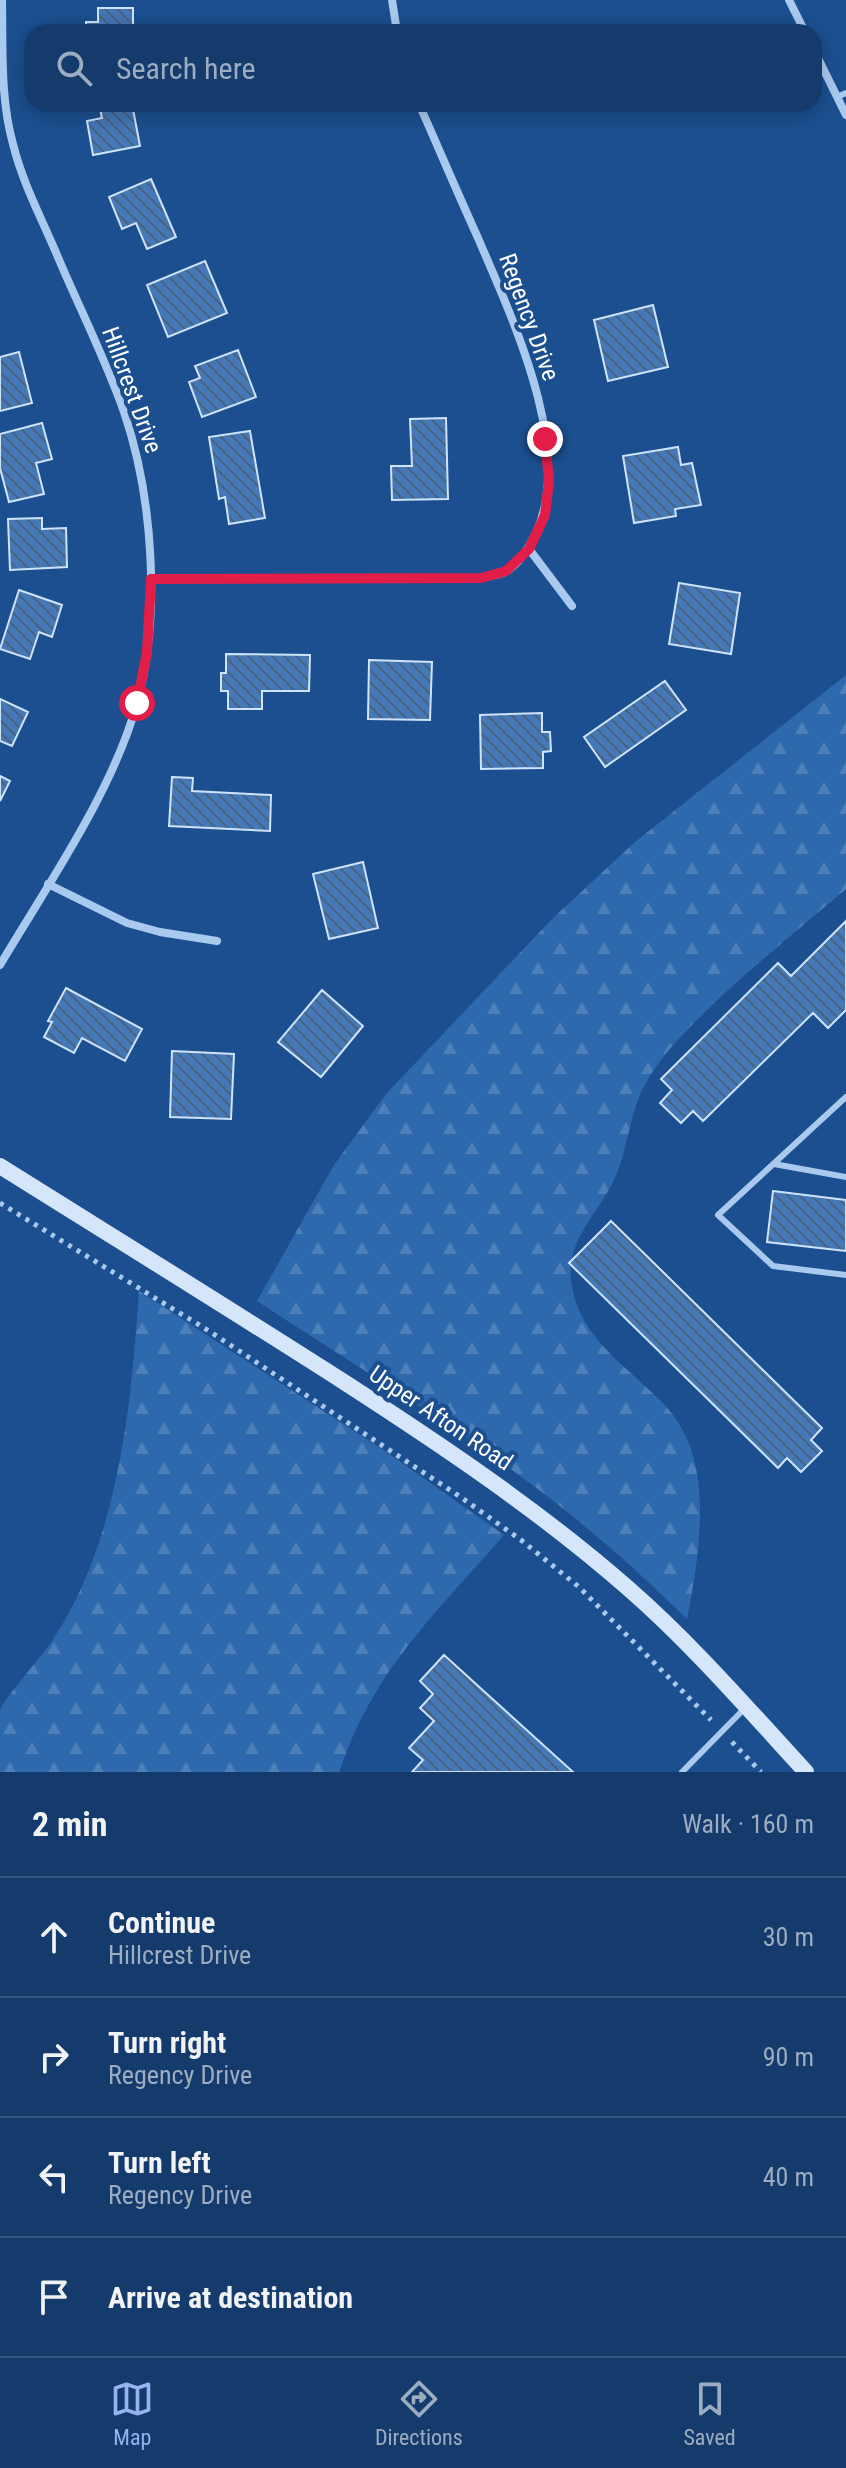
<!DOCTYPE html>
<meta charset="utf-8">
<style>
body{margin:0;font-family:"Roboto Condensed",sans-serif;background:#1d4271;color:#f1f3f6}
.stop{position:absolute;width:24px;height:24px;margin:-18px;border:6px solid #e11d48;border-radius:50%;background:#fff}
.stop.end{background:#e11d48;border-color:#fff;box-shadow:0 2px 8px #0008}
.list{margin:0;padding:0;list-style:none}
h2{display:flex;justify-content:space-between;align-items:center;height:104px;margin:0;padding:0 32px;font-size:34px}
h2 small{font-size:26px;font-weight:400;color:#9dadc1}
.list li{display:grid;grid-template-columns:52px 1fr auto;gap:24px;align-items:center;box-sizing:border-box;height:120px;padding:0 32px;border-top:2px solid #33557e}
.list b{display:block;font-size:30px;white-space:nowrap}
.list p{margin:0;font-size:26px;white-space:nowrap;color:#9dadc1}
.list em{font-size:26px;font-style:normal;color:#9dadc1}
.icon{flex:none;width:44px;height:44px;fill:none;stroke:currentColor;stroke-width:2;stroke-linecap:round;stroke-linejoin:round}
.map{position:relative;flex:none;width:846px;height:1772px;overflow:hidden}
.search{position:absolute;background:#143b6b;box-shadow:0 4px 20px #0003;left:24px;right:24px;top:24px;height:88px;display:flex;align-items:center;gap:20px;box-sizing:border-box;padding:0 28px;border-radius:24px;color:#9dadc1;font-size:30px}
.sheet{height:584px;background:#143b6b}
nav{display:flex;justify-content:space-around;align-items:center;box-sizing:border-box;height:112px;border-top:2px solid #33557e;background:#143b6b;font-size:22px;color:#9dadc1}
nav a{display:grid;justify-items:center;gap:4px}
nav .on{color:#95b2f1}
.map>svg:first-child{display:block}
</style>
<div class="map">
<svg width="846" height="1772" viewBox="0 0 846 1772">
<defs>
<pattern id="forest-firs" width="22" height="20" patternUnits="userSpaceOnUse" patternTransform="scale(2)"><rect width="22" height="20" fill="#2e69ad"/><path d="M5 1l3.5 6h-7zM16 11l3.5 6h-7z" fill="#4d80b9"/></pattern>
<pattern id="building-back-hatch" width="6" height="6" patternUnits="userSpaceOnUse" patternTransform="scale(2)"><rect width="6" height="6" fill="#4478b7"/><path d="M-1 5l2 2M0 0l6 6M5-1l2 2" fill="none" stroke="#486282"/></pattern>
</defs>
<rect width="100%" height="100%" fill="#1b4f8f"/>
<!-- forest -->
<path fill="url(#forest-firs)" d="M846 675V889C800 928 753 966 709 1008 686 1031 663 1053 647 1081 628 1113 629 1152 612 1184 588 1228 557 1250 577 1305 590 1340 621 1363 647 1388 660 1400 674 1413 682 1429 712 1482 698 1562 687 1619 639 1572 589 1527 535 1487 446 1420 350 1362 257 1301L334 1165 386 1094 552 919 635 842Z
M139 1291 388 1453 504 1535C459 1587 406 1639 372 1699 358 1722 348 1747 339 1772H0C0 1753 0 1729 0 1711 3 1699 45 1653 54 1638 65 1621 75 1602 83 1584 123 1493 132 1389 139 1291Z"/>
<!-- building -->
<path fill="url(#building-back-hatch)" stroke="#cfe3fa" stroke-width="2" d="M98 8H133V32H86V22H98Z
M99 104H132L140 146 93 155 87 121 102 118Z
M151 179 176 237 147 249 136 223 122 229 109 197Z
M205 261 227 313 168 337 147 285Z
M653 305 668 367 608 381 594 320Z
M238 350 256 397 202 417 189 382 200 378 195 366Z
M19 352 32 403 0 411V357Z
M446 418 448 499 392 500 391 466H412L410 419Z
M42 423 52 459 36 463 44 494 9 502 0 468V434Z
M250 431 265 518 229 524 225 497 219 499 209 437Z
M678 447 681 465 692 463 701 505 675 509 676 516 634 523 623 456Z
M42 518V529L66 528 67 567 10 570 8 519Z
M679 583 740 593 731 654 669 644Z
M19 590 62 605 52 637 39 632 30 659 0 649Z
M226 654 310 655 309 691H262V709H228V691H221V673H226Z
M369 660 432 662 430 720 368 719Z
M665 681 686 710 605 767 584 737Z
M0 699 28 712 12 746 0 741Z
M542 713V732H550L551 751 543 752V768L481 769 480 715Z
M0 776 10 781 0 801Z
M172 777 193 778 192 791 271 795 270 831 169 826Z
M363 862 378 928 329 939 313 874Z
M846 921V1010L828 1028 813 1013 703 1121 693 1111 681 1123 660 1103 672 1090 661 1079 778 963 791 976Z
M66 988 142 1029 125 1061 82 1038 74 1053 44 1037 52 1022 48 1021Z
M322 990 363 1026 321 1077 278 1042Z
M172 1051 234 1054 231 1119 170 1117Z
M773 1191 846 1200V1251L767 1242Z
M611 1221 822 1428 811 1440 822 1451 801 1472 787 1458 778 1468 569 1263Z
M444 1655 573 1772H412L423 1760 409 1748 434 1721 420 1708 433 1694 420 1681Z"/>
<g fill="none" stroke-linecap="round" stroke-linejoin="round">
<!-- path -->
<path stroke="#a9c9ee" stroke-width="5" stroke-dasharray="4 6" stroke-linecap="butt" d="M0 1203 209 1331 462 1498 521 1540 579 1587 711 1720
M732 1742 761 1772"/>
<!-- lane -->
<path stroke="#a9c9ee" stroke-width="6" d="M837 97 846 93
M846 1097 718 1215 773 1266 846 1275
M774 1164 846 1177
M682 1772 746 1707"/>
<!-- street -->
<path stroke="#a9c9ee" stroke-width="8" d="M392 0 397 32
M789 0 805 32
M814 50 846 115
M529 549 572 606
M151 579 481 578C489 576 498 575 505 572 518 565 529 548 535 535 576 451 512 318 478 238 458 194 439 149 419 104
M48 884 127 923 160 932 217 941
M0 965C47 886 113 791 137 703 161 616 153 497 124 412 106 361 81 311 60 262 44 223 23 185 13 144 0 98 3 47 2 0"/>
<!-- secondary -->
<path stroke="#d6e6fa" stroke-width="16" d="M0 1166C115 1238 230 1309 344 1382 443 1446 540 1511 629 1589 692 1644 749 1710 806 1772"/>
</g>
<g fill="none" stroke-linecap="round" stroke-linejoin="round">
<!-- route -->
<path stroke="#e11d48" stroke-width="10" d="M137 703 147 652 151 579 481 578 506 571 529 549 545 515 549 481 545 439"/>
</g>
<g text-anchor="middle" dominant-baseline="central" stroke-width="8" stroke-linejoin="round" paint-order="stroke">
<!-- street labels -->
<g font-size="24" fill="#fff" stroke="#1b4f8f">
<text transform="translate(529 317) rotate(70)">Regency Drive</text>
<text transform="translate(132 390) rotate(70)">Hillcrest Drive</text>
<text transform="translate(441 1418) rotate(34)">Upper Afton Road</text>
</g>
</g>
</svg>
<div class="stop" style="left:137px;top:703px"></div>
<div class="stop end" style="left:545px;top:439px"></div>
<div class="search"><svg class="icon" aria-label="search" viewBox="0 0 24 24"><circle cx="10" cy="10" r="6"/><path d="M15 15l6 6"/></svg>Search here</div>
</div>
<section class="sheet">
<h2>2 min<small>Walk · 160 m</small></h2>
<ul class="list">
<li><svg class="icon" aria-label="ahead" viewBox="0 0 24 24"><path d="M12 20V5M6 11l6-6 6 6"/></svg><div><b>Continue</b><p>Hillcrest Drive</p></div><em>30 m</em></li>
<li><svg class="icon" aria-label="right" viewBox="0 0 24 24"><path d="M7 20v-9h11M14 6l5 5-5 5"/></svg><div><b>Turn right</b><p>Regency Drive</p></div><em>90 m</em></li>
<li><svg class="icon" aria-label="left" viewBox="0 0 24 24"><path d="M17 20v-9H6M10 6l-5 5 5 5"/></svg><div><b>Turn left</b><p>Regency Drive</p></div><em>40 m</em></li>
<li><svg class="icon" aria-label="arrive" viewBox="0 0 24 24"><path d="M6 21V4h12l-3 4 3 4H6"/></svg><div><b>Arrive at destination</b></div></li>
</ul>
</section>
<nav>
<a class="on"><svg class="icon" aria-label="map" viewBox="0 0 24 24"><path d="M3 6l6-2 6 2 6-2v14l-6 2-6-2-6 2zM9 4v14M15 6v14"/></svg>Map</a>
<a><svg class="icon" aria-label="directions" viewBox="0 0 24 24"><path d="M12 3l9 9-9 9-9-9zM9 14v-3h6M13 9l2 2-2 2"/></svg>Directions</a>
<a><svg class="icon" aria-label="saved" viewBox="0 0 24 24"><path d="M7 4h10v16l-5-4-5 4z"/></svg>Saved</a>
</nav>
